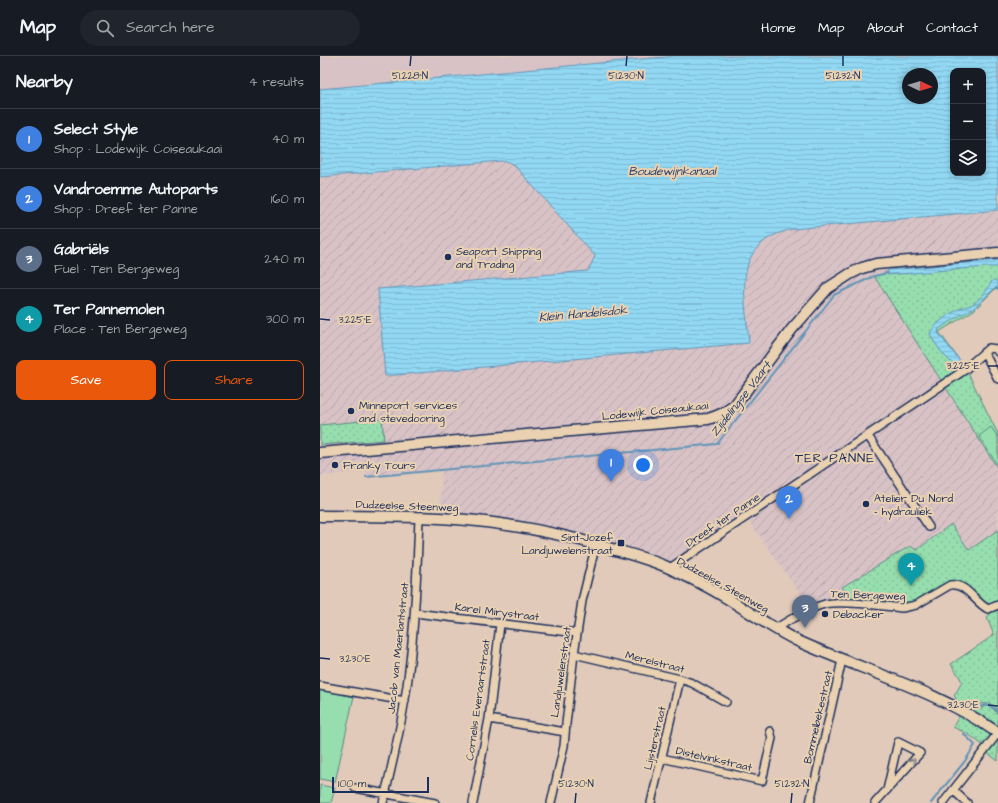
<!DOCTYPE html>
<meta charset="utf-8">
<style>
body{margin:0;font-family:"Architects Daughter",sans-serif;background:#20242c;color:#f1f3f6}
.controls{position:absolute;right:12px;top:12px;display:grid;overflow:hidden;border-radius:8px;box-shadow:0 2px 6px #0003}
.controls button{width:36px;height:36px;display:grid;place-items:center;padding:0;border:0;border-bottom:1px solid #363941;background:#171b24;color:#f1f3f6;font:20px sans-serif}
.compass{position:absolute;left:582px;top:12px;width:36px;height:36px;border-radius:50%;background:#171b24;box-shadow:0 2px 6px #0003;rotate:94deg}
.scale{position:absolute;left:12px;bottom:10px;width:97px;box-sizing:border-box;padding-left:4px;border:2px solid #1b2f5e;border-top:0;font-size:11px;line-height:14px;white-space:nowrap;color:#1b2f5e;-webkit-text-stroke:3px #e9d1b1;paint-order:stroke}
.you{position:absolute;left:323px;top:409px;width:14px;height:14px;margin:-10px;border:3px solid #fff;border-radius:50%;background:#1a73e8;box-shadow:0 0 0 6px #1a73e833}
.badge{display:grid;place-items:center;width:26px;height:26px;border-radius:50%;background:#ea580c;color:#fff;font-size:13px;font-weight:700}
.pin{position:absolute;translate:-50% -33px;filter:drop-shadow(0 1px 2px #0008)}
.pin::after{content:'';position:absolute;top:21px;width:14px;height:12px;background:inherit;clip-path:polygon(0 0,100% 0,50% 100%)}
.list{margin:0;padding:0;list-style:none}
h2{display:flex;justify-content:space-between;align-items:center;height:52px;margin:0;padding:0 16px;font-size:17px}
h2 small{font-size:13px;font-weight:400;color:#9ea1a6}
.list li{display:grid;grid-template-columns:26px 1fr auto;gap:12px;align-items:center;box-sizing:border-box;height:60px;padding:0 16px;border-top:1px solid #363941}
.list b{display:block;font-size:15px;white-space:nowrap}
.list p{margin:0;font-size:13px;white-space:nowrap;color:#9ea1a6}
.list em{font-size:13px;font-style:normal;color:#9ea1a6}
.actions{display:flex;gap:8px;padding:12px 16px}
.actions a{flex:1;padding:9px 0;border:1px solid #ea580c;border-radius:8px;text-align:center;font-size:14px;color:#ea580c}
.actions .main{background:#ea580c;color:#fff}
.icon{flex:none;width:22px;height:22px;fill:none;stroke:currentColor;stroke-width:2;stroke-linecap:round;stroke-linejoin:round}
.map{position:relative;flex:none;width:678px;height:747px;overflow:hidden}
header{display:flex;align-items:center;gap:24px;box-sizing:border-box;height:56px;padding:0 20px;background:#171b24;border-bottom:1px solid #363941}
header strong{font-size:19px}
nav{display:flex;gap:22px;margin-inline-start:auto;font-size:14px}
.search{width:280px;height:36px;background:#20242c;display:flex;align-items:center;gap:10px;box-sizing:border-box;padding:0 14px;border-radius:22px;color:#9ea1a6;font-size:15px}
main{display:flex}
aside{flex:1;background:#171b24}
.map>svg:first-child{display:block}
</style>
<header>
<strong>Map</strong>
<div class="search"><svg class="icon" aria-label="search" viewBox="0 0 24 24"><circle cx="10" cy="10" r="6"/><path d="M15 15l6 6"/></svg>Search here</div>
<nav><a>Home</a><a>Map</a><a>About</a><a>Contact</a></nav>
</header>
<main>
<aside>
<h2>Nearby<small>4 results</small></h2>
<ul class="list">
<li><span class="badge" style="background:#3f7fe0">1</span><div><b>Select Style</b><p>Shop · Lodewijk Coiseaukaai</p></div><em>40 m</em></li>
<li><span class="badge" style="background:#3f7fe0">2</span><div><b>Vandroemme Autoparts</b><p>Shop · Dreef ter Panne</p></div><em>160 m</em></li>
<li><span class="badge" style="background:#5c6f8a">3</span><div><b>Gabriëls</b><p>Fuel · Ten Bergeweg</p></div><em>240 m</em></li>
<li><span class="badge" style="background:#0f9aa8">4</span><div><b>Ter Pannemolen</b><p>Place · Ten Bergeweg</p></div><em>300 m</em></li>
</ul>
<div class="actions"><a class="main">Save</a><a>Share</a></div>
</aside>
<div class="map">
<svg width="678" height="747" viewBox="0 0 678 747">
<defs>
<pattern id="industrial-furrows" width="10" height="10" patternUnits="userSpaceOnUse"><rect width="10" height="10" fill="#d8c2c5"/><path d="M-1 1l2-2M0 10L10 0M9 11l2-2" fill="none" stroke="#b9a7ac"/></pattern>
<pattern id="grass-dots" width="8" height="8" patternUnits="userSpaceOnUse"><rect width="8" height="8" fill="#96dead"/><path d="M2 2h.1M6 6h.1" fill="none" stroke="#81bf97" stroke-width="1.8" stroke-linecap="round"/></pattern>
<pattern id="water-rules" width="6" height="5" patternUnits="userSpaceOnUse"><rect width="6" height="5" fill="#92d8f3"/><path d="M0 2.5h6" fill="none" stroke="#7dbad3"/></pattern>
</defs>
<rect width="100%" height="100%" fill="#e1caba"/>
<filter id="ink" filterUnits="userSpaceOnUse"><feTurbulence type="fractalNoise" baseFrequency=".025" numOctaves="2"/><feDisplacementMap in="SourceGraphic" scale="8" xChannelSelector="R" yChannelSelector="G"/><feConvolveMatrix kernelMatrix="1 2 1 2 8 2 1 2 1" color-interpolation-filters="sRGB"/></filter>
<g filter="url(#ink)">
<!-- built -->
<path fill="#d8c2c5" d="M0 0H355L0 33Z"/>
<!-- industrial -->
<path fill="url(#industrial-furrows)" d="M181 105 188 106 194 109 275 200 268 215 58 233 66 320 429 287 425 239V221L429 205 436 193 446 183 459 176 473 173 678 155V202L566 212V217L555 220 678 413V474L649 494 630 468 597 494 522 531 533 548 491 553 426 461 353 509 321 498 311 492 289 486 276 488 120 462 122 415 139 413 46 421V415L0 420V121Z"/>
<!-- grass -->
<path fill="url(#grass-dots)" stroke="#588686" d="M678 207V234L676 232 654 254 619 276 646 313 677 376H678V413L554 220 566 217Z
M62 363 64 384 0 389V369Z
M631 468 649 494 678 474V654C673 648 665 646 658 649L657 652 659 654 665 650 671 651 678 658V671L635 644 636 642 634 640 642 626 639 620 631 608 674 579 667 562 674 552 668 553 635 529 596 549 533 548 522 531 590 490 597 494Z
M640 658 668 675 670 680 664 690 648 678 633 671Z
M676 684H678V705L666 696Z"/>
<!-- green -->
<path fill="#96dead" stroke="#588686" d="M671 371 678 381V410L659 380Z
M0 633 34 640 15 726 0 723Z
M0 729 15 732 11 747H0Z"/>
<!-- water -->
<path fill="url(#water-rules)" stroke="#6294b7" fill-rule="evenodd" d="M355 0H678V154L473 173C410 187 425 238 429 287L65 320 58 233 268 215 275 200 194 109 188 106 181 105 0 121V33ZM633 15H663V117H633ZM588 18H612V42H588Z
M678 204V211H666L567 219V215L569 214Z
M674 224 678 226V234L676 231 654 252 639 260 619 273 618 277 641 306 640 309 636 310C625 302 616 290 610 278 614 268 629 258 639 253 642 251 647 251 651 249 658 246 669 233 671 226Z"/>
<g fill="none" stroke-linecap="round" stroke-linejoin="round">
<!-- stream -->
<path stroke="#6294b7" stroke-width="2" d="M46 421 397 388 514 239 554 220 568 217
M658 653C665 646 672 650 678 656
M611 747 645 705 655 689 644 678"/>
<defs>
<path id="street" d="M664 296 678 323
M548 380 609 471
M350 512 646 313 654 305 669 292 676 293 678 296
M95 557 257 577
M455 573C471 563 487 553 505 548 525 544 561 550 582 552L596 549 630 529C647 527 654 546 668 553L678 549
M254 598 360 623 372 627 406 646
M0 630 85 645
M169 663 245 676
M342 702 442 725 452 682 450 675
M35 732 115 747
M633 734 647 747
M63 747C73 706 83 664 88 622 95 569 97 515 99 462
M153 747 169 663 180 568
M231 747 244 690 246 668 254 598 262 545 276 488
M331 747 360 623
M490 747 522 604
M555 747 600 697 578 686 567 734
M623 747 678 677"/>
<path id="secondary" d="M0 397 388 363C399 360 407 356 415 349L472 273 508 232 530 218 542 212 556 208 678 197
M0 460C40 460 80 460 120 462 178 465 236 476 292 493 310 498 329 503 347 511 367 520 387 530 405 541 430 556 454 574 480 586 547 616 617 634 678 677"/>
</defs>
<!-- street casing -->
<use href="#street" stroke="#1b2f5e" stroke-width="10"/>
<!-- secondary casing -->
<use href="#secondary" stroke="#1b2f5e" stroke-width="13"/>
<!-- street -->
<use href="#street" stroke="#e9d1b1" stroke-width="7"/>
<!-- secondary -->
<use href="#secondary" stroke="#e9d1b1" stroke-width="10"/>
</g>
<!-- one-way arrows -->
<defs><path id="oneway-chevron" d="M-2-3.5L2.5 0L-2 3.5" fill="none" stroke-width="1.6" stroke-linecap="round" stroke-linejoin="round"/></defs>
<use stroke="#828088" href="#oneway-chevron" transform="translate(593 705) rotate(-48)"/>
</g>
<!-- ticks -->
<path fill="none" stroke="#1b2f5e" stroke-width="1.5" d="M90 10 91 0M306 10 307 0M523 10V0M0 263 10 264M668 310H678M0 602 10 603M668 649 678 650M255 747 256 737M471 747 472 737"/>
<!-- markers -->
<g fill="#1b2f5e" stroke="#e9d1b1" stroke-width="1.5">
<circle cx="128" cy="201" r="4"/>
<circle cx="31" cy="355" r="4"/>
<circle cx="15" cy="409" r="4"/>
<circle cx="546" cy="448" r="4"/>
<rect x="297" y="483" width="8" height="8" rx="2"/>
<circle cx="505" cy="558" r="4"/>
</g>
<g text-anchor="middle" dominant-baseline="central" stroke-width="4" stroke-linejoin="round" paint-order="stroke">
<!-- poi labels -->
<g font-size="11" fill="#1b2f5e" stroke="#e9d1b1" text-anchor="start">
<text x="136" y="195">Seaport Shipping<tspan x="136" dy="13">and Trading</tspan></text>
<text x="39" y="349">Minneport services<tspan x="39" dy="13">and stevedooring</tspan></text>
<text x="23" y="409">Franky Tours</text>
<text x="554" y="442">Atelier Du Nord<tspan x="554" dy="13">- hydrauliek</tspan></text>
<text x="293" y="481" text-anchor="end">Sint-Jozef<tspan x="293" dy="13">Landjuwelenstraat</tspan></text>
<text x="513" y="558">Debacker</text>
</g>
<!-- street labels -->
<g font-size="11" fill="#1b2f5e" stroke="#e9d1b1">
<text transform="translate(335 355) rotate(-6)">Lodewijk Coiseaukaai</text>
<text transform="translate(87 450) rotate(2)">Dudzeelse Steenweg</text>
<text transform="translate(403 464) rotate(-34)">Dreef ter Panne</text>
<text transform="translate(403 529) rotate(29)">Dudzeelse Steenweg</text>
<text transform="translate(548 539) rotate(2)">Ten Bergeweg</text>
<text transform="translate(177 556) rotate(7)">Karel Mirystraat</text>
<text transform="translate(78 592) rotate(-84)">Jacob van Maerlantstraat</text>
<text transform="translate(335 606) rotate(14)">Merelstraat</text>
<text transform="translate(241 616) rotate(-82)">Landjuwelenstraat</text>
<text transform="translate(158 644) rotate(-82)">Cornelis Everaartstraat</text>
<text transform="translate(498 661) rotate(-77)">Bommelbekestraat</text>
<text transform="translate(335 682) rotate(-77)">Lijsterstraat</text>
<text transform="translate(394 703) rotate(13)">Distelvinkstraat</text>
</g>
<!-- water labels -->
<g font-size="12" font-style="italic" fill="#27406d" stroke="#e9d1b1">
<text x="352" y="115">Boudewijnkanaal</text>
<text transform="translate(263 258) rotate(-5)">Klein Handelsdok</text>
<text transform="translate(421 343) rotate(-52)">Zijdelingse Vaart</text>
</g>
<!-- quarter labels -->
<g font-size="13" letter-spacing="1" fill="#1b2f5e" stroke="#e9d1b1">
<text x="515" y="402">TER PANNE</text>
</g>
</g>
<g font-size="10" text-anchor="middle" fill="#1b2f5e" stroke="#e9d1b1" stroke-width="4" stroke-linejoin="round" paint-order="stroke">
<text x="90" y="23">51.228°N</text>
<text x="306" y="23">51.230°N</text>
<text x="523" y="23">51.232°N</text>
<text x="35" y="267">3.225°E</text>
<text x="643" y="313">3.225°E</text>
<text x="35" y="606">3.230°E</text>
<text x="643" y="652">3.230°E</text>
<text x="256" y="731">51.230°N</text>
<text x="472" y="731">51.232°N</text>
</g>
</svg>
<div class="controls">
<button>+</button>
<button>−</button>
<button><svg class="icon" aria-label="layers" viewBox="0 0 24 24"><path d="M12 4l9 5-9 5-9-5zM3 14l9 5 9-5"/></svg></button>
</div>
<svg class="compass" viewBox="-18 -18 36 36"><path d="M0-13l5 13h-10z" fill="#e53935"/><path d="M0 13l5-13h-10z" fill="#9ea1a6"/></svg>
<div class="scale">100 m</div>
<div class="you"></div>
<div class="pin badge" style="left:291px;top:426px;background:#3f7fe0">1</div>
<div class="pin badge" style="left:469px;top:463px;background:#3f7fe0">2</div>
<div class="pin badge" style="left:485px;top:572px;background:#5c6f8a">3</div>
<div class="pin badge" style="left:591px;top:530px;background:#0f9aa8">4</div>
</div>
</main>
